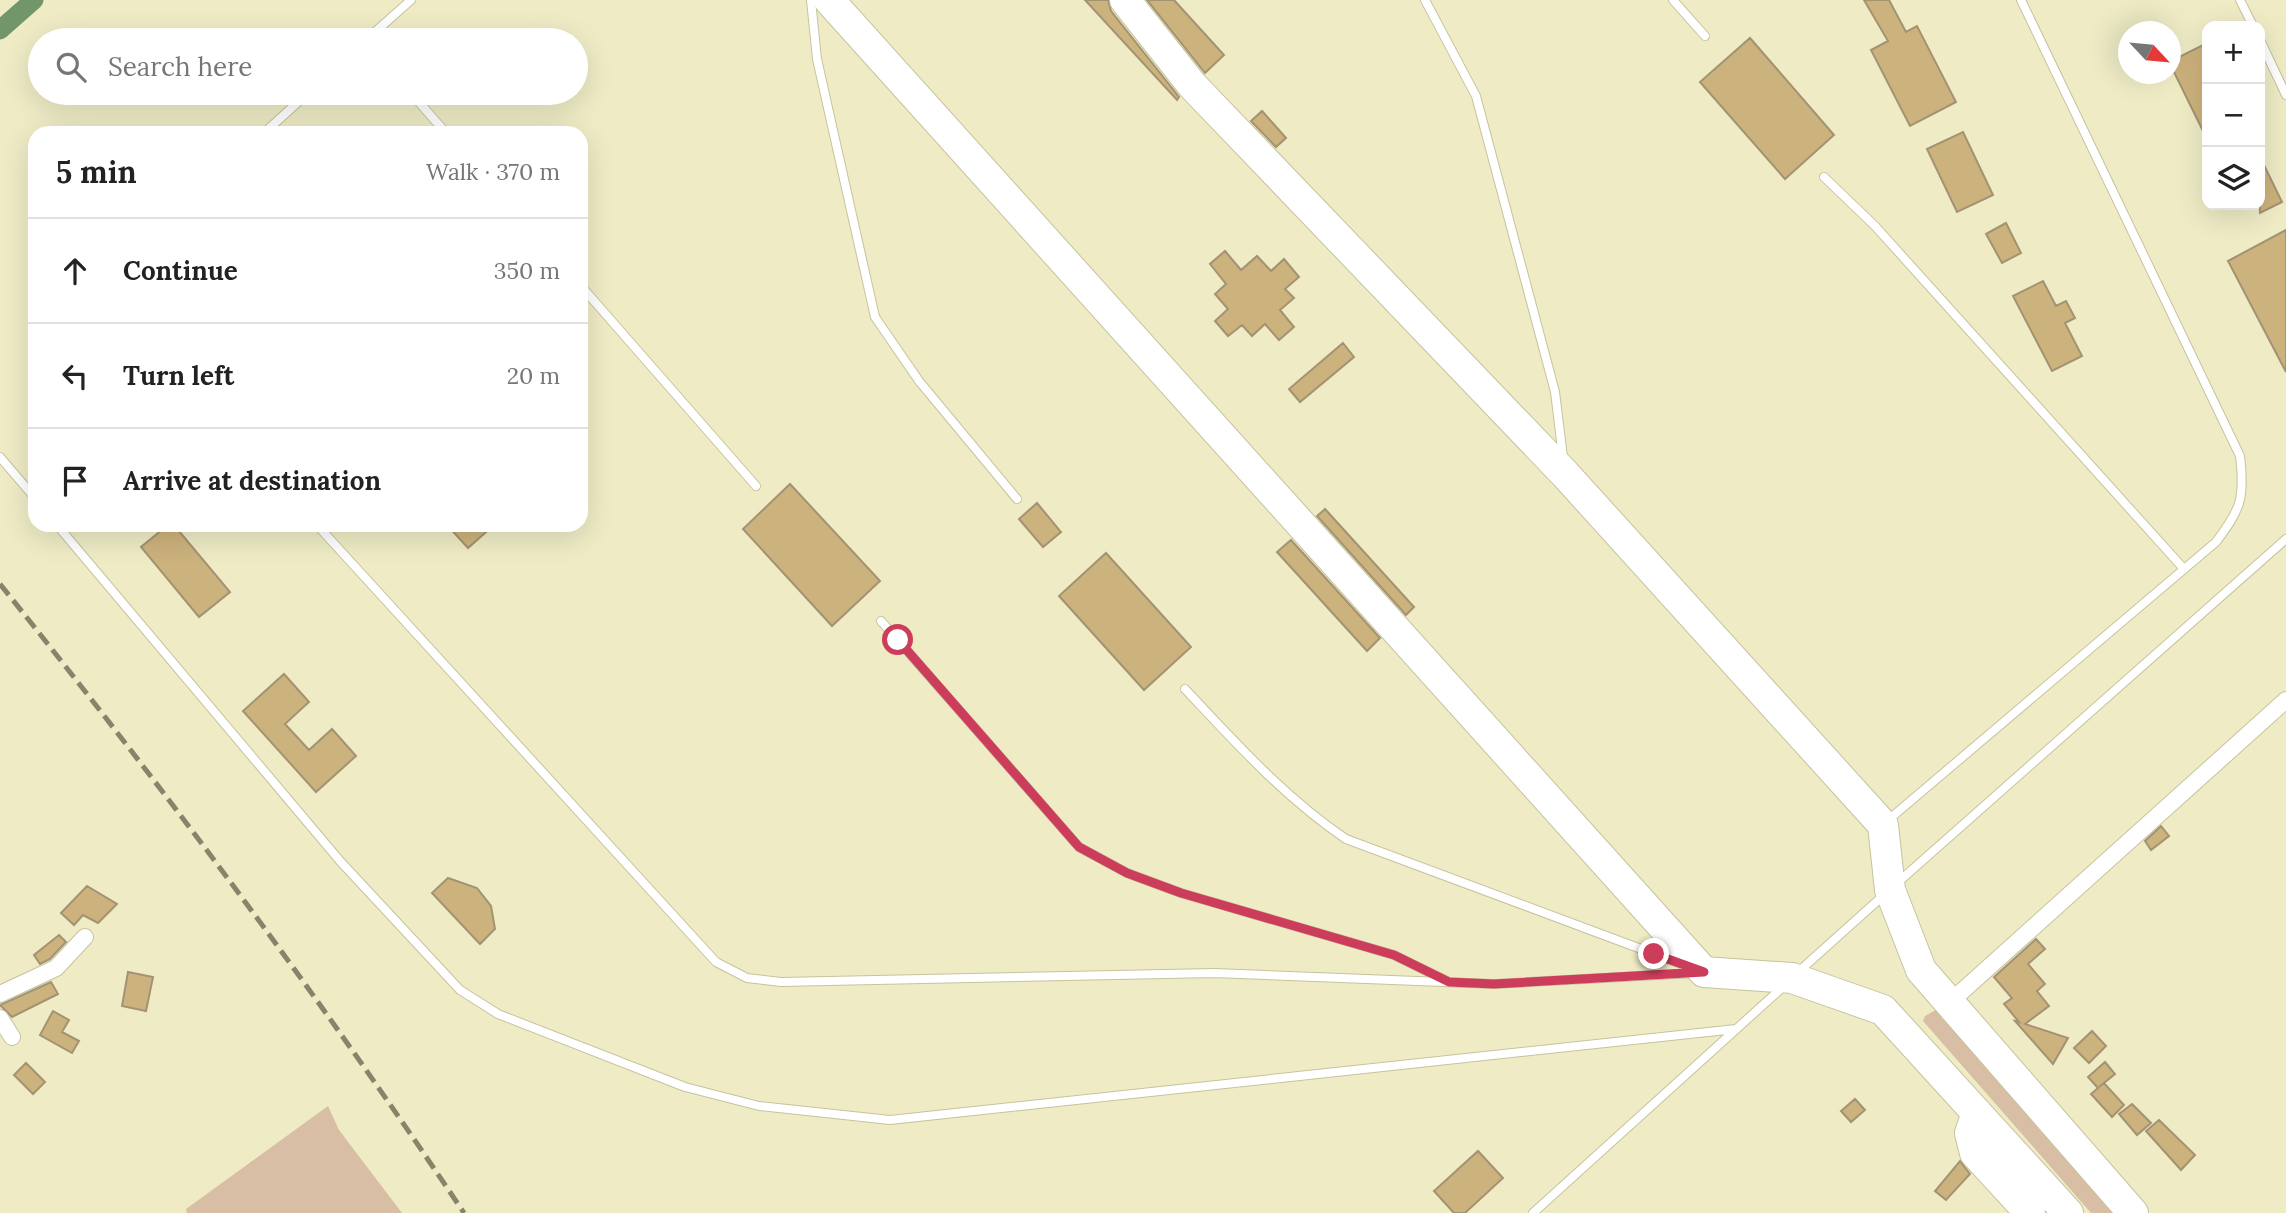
<!DOCTYPE html>
<meta charset="utf-8">
<style>
body{margin:0;font-family:Lora,serif;background:#f6f6f6;color:#222}
.controls{position:absolute;right:21px;top:21px;display:grid;overflow:hidden;border-radius:14px;box-shadow:0 7px 28px #0002}
.controls button{width:63px;height:63px;display:grid;place-items:center;padding:0;border:0;border-bottom:2px solid #e0e0e0;background:#fff;color:#222;font:35px sans-serif}
.compass{position:absolute;left:2118px;top:21px;width:63px;height:63px;border-radius:50%;background:#fff;box-shadow:0 7px 28px #0002;rotate:116deg}
.stop{position:absolute;width:21px;height:21px;margin:-16px;border:5px solid #cc3c5b;border-radius:50%;background:#fff}
.stop.end{background:#cc3c5b;border-color:#fff;box-shadow:0 2px 7px #0008}
.list{margin:0;padding:0;list-style:none}
h2{display:flex;justify-content:space-between;align-items:center;height:91px;margin:0;padding:0 28px;font-size:30px}
h2 small{font-size:23px;font-weight:400;color:#767676}
.list li{display:grid;grid-template-columns:46px 1fr auto;gap:21px;align-items:center;box-sizing:border-box;height:105px;padding:0 28px;border-top:2px solid #e0e0e0}
.list b{display:block;font-size:26px;white-space:nowrap}
.list em{font-size:23px;font-style:normal;color:#767676}
.icon{flex:none;width:38px;height:38px;fill:none;stroke:currentColor;stroke-width:2;stroke-linecap:round;stroke-linejoin:round}
.map{position:relative;flex:none;width:2286px;height:1213px;overflow:hidden}
.search{position:absolute;background:#fff;box-shadow:0 7px 28px #0002;left:28px;top:28px;width:560px;height:77px;display:flex;align-items:center;gap:18px;box-sizing:border-box;padding:0 24px;border-radius:38px;color:#767676;font-size:26px}
.panel{position:absolute;background:#fff;box-shadow:0 7px 28px #0002;left:28px;top:126px;width:560px;height:406px;border-radius:21px}
.map>svg:first-child{display:block}
</style>
<div class="map">
<svg width="2286" height="1213" viewBox="0 0 2286 1213">
<rect width="100%" height="100%" fill="#eeebc5"/>
<!-- green -->
<path fill="#d8bea4" d="M1936 1010 2114 1213H2091L1923 1021 1925 1016Z
M328 1106 339 1130 402 1213H187L186 1209Z"/>
<g fill="none" stroke-linecap="round" stroke-linejoin="round">
<!-- canal -->
<path stroke="#729669" stroke-width="19" d="M0 30 34 0"/>
</g>
<!-- building -->
<path fill="#ccb27c" stroke="#a39373" stroke-width="2" d="M1085 0H1108L1111 11 1179 97 1177 100Z
M1147 0H1174L1224 55 1205 73Z
M1864 0H1889L1906 32 1917 26 1956 102 1910 126 1871 50 1888 41Z
M1750 38 1834 135 1785 179 1700 82Z
M2203 45 2207 52V139L2171 66V61Z
M1262 111 1286 138 1276 147 1251 121Z
M1963 132 1993 195 1957 212 1927 149Z
M2260 157 2282 202 2260 213Z
M2006 223 2021 253 2002 263 1986 234Z
M2286 230V372L2228 261Z
M1225 251 1241 270 1257 256 1271 271 1284 259 1299 277 1285 289 1294 298 1280 310 1294 327 1279 340 1265 324 1252 336 1242 325 1228 336 1215 321 1228 309 1215 294 1226 284 1210 264Z
M2043 281 2056 306 2066 301 2075 318 2065 323 2082 356 2052 371 2013 296Z
M1343 343 1354 357 1300 402 1289 389Z
M790 484 880 581 832 626 743 529Z
M1037 503 1061 532 1043 547 1019 519Z
M1325 509 1414 607 1406 615 1317 516Z
M168 525H174L230 592 199 617 141 547Z
M447 525H494L468 548Z
M1291 540 1380 638 1367 651 1277 552Z
M1106 553 1191 647 1144 690 1059 596Z
M284 674 309 702 285 724 309 750 332 729 356 756 316 792 243 711Z
M2161 826 2169 836 2151 850 2145 841Z
M448 878 477 888 491 906 495 929 480 944 432 893Z
M87 886 117 904 98 923 83 915 74 925 61 913Z
M59 935 66 942 50 959 40 964 34 955Z
M2036 939 2045 949 2028 964 2045 984 2037 991 2049 1006 2025 1024 2068 1038 2053 1064 2015 1021 2019 1022 2004 1004 2012 998 1994 977Z
M128 972 153 977 146 1011 122 1006Z
M51 982 58 994 12 1017 0 1005Z
M53 1011 69 1020 62 1032 79 1041 72 1053 40 1035Z
M2092 1031 2106 1046 2089 1063 2074 1048Z
M2105 1062 2115 1074 2099 1087 2104 1083 2124 1105 2112 1117 2091 1094 2098 1088 2088 1077Z
M26 1063 45 1082 33 1094 14 1075Z
M1855 1099 1865 1110 1851 1122 1841 1111Z
M2132 1104 2151 1123 2137 1135 2119 1114Z
M2159 1120 2195 1155 2181 1170 2146 1131Z
M1478 1151 1503 1178 1465 1213H1454L1434 1191Z
M1960 1161 1970 1174 1946 1200 1935 1191Z"/>
<g fill="none" stroke-linecap="round" stroke-linejoin="round">
<defs>
<path id="lane" d="M811 0 817 59 875 317 919 381 1017 499
M1425 0 1476 96 1555 392 1563 457
M1673 0 1705 36
M2240 0 2253 26
M366 40 411 0
M2260 40 2286 95
M411 93 446 133
M264 133 308 93
M1824 177 1875 226 2184 569
M581 286 756 486
M0 457 35 498
M57 525 340 861 460 990 498 1014 685 1087 759 1106 890 1120 1736 1029
M317 525 716 962 747 978 781 982 1214 973 1494 984 1695 973
M881 621 1079 847 1127 873 1181 893 1394 955 1447 981
M1185 689C1236 743 1284 797 1346 839L1684 965
M1887 821 2216 542C2241 509 2245 498 2240 456L2021 0
M1896 884 2286 539
M1797 973 1884 895
M1533 1213 1785 985"/>
<path id="street" d="M0 994 56 968 85 937
M1949 1003 2286 700
M0 1018 12 1037"/>
<path id="highway" d="M829 0 1704 972 1792 978 1883 1010 2068 1213
M1125 0 1192 85 1565 474 1883 825 1890 890 1921 970 2133 1213
M1977 1113 1970 1133 1975 1153 2030 1213"/>
</defs>
<!-- lane casing -->
<use href="#lane" stroke="#c6c39f" stroke-width="10"/>
<!-- street casing -->
<use href="#street" stroke="#c6c39f" stroke-width="18"/>
<!-- highway casing -->
<use href="#highway" stroke="#c6c39f" stroke-width="32"/>
<!-- lane -->
<use href="#lane" stroke="#fff" stroke-width="8"/>
<!-- street -->
<use href="#street" stroke="#fff" stroke-width="16"/>
<!-- highway -->
<use href="#highway" stroke="#fff" stroke-width="30"/>
<!-- rail -->
<path stroke="#86846a" stroke-width="5" stroke-dasharray="14 7" stroke-linecap="butt" d="M0 584C163 787 319 996 464 1213"/>
</g>
<g fill="none" stroke-linecap="round" stroke-linejoin="round">
<!-- route -->
<path stroke="#cc3c5b" stroke-width="9" d="M898 640 1079 847 1127 873 1181 893 1394 955 1449 982 1494 984 1704 972 1654 954"/>
</g>
</svg>
<div class="controls">
<button>+</button>
<button>−</button>
<button><svg class="icon" aria-label="layers" viewBox="0 0 24 24"><path d="M12 4l9 5-9 5-9-5zM3 14l9 5 9-5"/></svg></button>
</div>
<svg class="compass" viewBox="-18 -18 36 36"><path d="M0-13l5 13h-10z" fill="#e53935"/><path d="M0 13l5-13h-10z" fill="#767676"/></svg>
<div class="stop" style="left:898px;top:640px"></div>
<div class="stop end" style="left:1654px;top:954px"></div>
<div class="search"><svg class="icon" aria-label="search" viewBox="0 0 24 24"><circle cx="10" cy="10" r="6"/><path d="M15 15l6 6"/></svg>Search here</div>
<section class="panel">
<h2>5 min<small>Walk · 370 m</small></h2>
<ul class="list">
<li><svg class="icon" aria-label="ahead" viewBox="0 0 24 24"><path d="M12 20V5M6 11l6-6 6 6"/></svg><div><b>Continue</b></div><em>350 m</em></li>
<li><svg class="icon" aria-label="left" viewBox="0 0 24 24"><path d="M17 20v-9H6M10 6l-5 5 5 5"/></svg><div><b>Turn left</b></div><em>20 m</em></li>
<li><svg class="icon" aria-label="arrive" viewBox="0 0 24 24"><path d="M6 21V4h12l-3 4 3 4H6"/></svg><div><b>Arrive at destination</b></div></li>
</ul>
</section>
</div>
